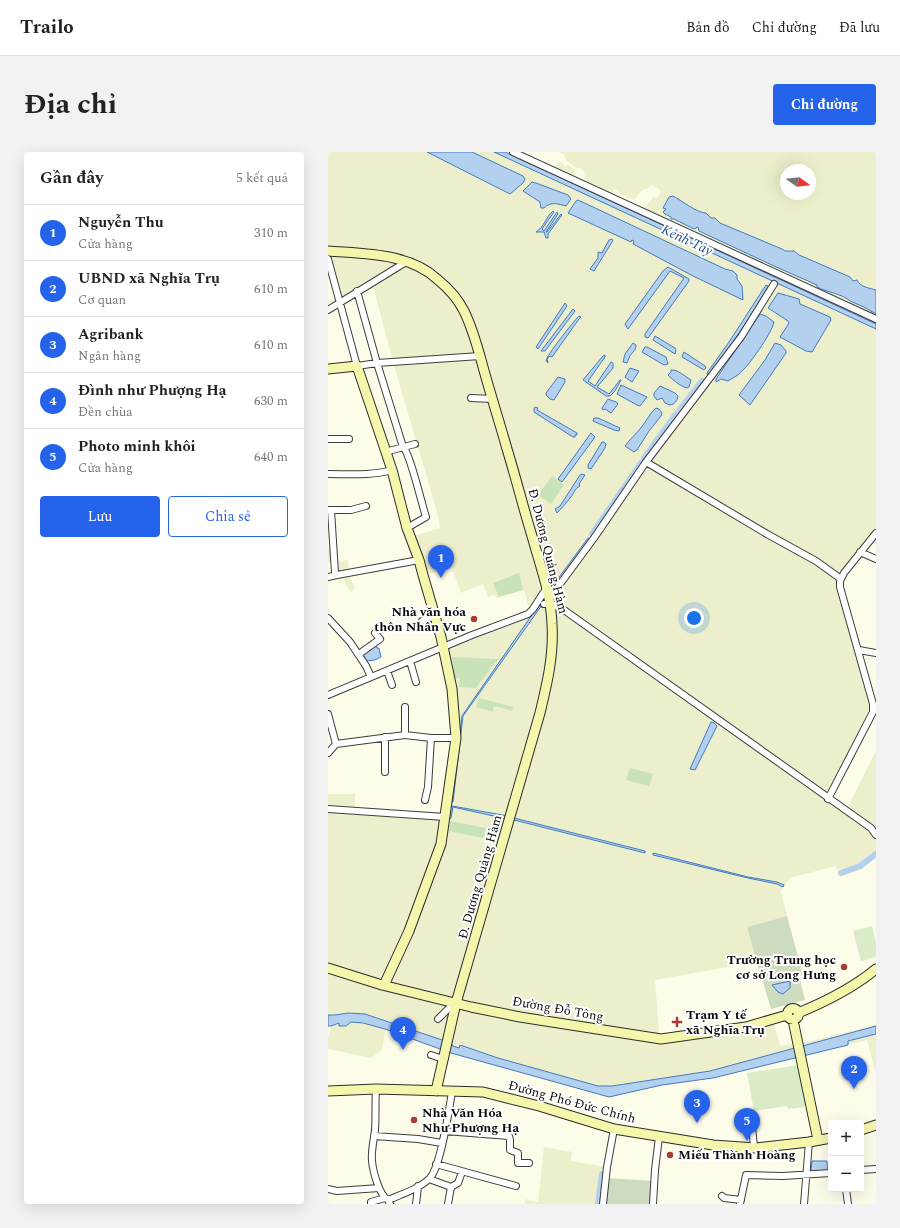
<!DOCTYPE html>
<html lang="vi">
<meta charset="utf-8">
<style>
body{margin:0;font-family:Spectral,serif;background:#f2f2f2;color:#222}
.controls{position:absolute;right:12px;bottom:12px;display:grid;overflow:hidden;border-radius:4px;box-shadow:0 4px 16px #0002}
.controls button{width:36px;height:36px;display:grid;place-items:center;padding:0;border:0;border-bottom:1px solid #e0e0e0;background:#fff;color:#222;font:20px sans-serif}
.compass{position:absolute;left:452px;top:12px;width:36px;height:36px;border-radius:50%;background:#fff;box-shadow:0 4px 16px #0002;rotate:105deg}
.you{position:absolute;left:366px;top:466px;width:14px;height:14px;margin:-10px;border:3px solid #fff;border-radius:50%;background:#1a73e8;box-shadow:0 0 0 6px #1a73e833}
.badge{display:grid;place-items:center;width:26px;height:26px;border-radius:50%;background:#2563eb;color:#fff;font-size:13px;font-weight:700}
.pin{position:absolute;translate:-50% -33px;filter:drop-shadow(0 1px 2px #0008)}
.pin::after{content:'';position:absolute;top:21px;width:14px;height:12px;background:inherit;clip-path:polygon(0 0,100% 0,50% 100%)}
.list{margin:0;padding:0;list-style:none}
h2{display:flex;justify-content:space-between;align-items:center;height:52px;margin:0;padding:0 16px;font-size:17px}
h2 small{font-size:13px;font-weight:400;color:#767676}
.list li{display:grid;grid-template-columns:26px 1fr auto;gap:12px;align-items:center;box-sizing:border-box;height:56px;padding:0 16px;border-top:1px solid #e0e0e0}
.list b{display:block;font-size:15px;white-space:nowrap}
.list p{margin:0;font-size:13px;white-space:nowrap;color:#767676}
.list em{font-size:13px;font-style:normal;color:#767676}
.actions{display:flex;gap:8px;padding:12px 16px}
.actions a{flex:1;padding:9px 0;border:1px solid #2563eb;border-radius:4px;text-align:center;font-size:14px;color:#2563eb}
.actions .main{background:#2563eb;color:#fff}
.map{position:relative;flex:none;width:548px;height:1052px;overflow:hidden;border-radius:4px}
header{display:flex;align-items:center;gap:24px;box-sizing:border-box;height:56px;padding:0 20px;background:#fff;border-bottom:1px solid #e0e0e0}
header strong{font-size:19px}
nav{display:flex;gap:22px;margin-inline-start:auto;font-size:14px}
.intro{display:flex;align-items:center;justify-content:space-between;box-sizing:border-box;height:96px;padding:0 24px}
h1{margin:0;font-size:28px}
.button{padding:10px 18px;border-radius:4px;background:#2563eb;color:#fff;font-size:14px;font-weight:700}
main{display:flex;gap:24px;padding:0 24px}
aside{flex:1;background:#fff;border-radius:4px;box-shadow:0 4px 16px #0002}
.map>svg:first-child{display:block}
</style>
<header>
<strong>Trailo</strong>
<nav><a>Bản đồ</a><a>Chỉ đường</a><a>Đã lưu</a></nav>
</header>
<div class="intro"><h1>Địa chỉ</h1><a class="button">Chỉ đường</a></div>
<main>
<aside>
<h2>Gần đây<small>5 kết quả</small></h2>
<ul class="list">
<li><span class="badge">1</span><div><b>Nguyễn Thu</b><p>Cửa hàng</p></div><em>310 m</em></li>
<li><span class="badge">2</span><div><b>UBND xã Nghĩa Trụ</b><p>Cơ quan</p></div><em>610 m</em></li>
<li><span class="badge">3</span><div><b>Agribank</b><p>Ngân hàng</p></div><em>610 m</em></li>
<li><span class="badge">4</span><div><b>Đình như Phượng Hạ</b><p>Đền chùa</p></div><em>630 m</em></li>
<li><span class="badge">5</span><div><b>Photo minh khôi</b><p>Cửa hàng</p></div><em>640 m</em></li>
</ul>
<div class="actions"><a class="main">Lưu</a><a>Chia sẻ</a></div>
</aside>
<div class="map">
<svg width="548" height="1052" viewBox="0 0 548 1052">
<rect width="100%" height="100%" fill="#fdfce9"/>
<!-- farmland -->
<path fill="#edefcc" fill-rule="evenodd" d="M0 0H177L207 14 212 10 226 15 232 10 235 11 237 15 238 13H241L247 19 246 25 255 30 257 27V25L256 24 257 22 254 17 247 15 238 8 236 3 231 0H548V381L513 427 545 560 500 647 518 659 548 599V704L534 717 512 725 508 714 462 726 453 739 459 764 419 775 428 810 327 828 331 881 333 887 445 868 452 894 482 889 548 873V922L539 888 480 903 385 926 334 933 281 945 123 901 58 877 54 898 43 906 0 897V885L3 875 0 874V642H27V659L117 665 128 586 115 496 202 460 196 438 168 446 167 443 160 445 155 432 133 441 124 416 95 423 86 384 112 376 109 360 65 210 44 130 12 150 5 124 0 125ZM458 18H482V42H458ZM324 33 332 38V42L329 46 326 44 316 56 291 47 284 42 286 38H288L292 42 306 48 314 38 319 37Z
M3 396 7 410 20 408 21 424 27 436 23 441 12 422 6 423 4 411H0V397Z
M216 995 244 1000 243 1009 279 1015 275 1052H196L197 1047 210 1051Z"/>
<!-- green -->
<path fill="#c8e3b7" d="M224 324 236 333 223 352 210 343Z
M191 421 195 438 171 445 165 431Z
M124 505 170 507 148 536 131 535 132 526H127Z
M151 546 185 555 184 559 166 554 165 560 148 555Z
M302 616 325 622 321 634 298 628Z
M122 669 158 676 156 686 120 679Z"/>
<!-- cemetery -->
<path fill="#cddbbe" d="M459 764 475 823 471 824 477 848 443 857 435 830H434L419 775Z
M278 1026 326 1029 325 1052H275Z"/>
<!-- pitch -->
<path fill="#daebc8" d="M544 774 548 791V805L533 809 525 779Z
M470 913 479 954 464 957V956L460 957 459 954 426 959 419 921Z"/>
<!-- water -->
<path fill="#b3d0ee" stroke="#427bbd" d="M99 0H144L195 24 197 27 195 31 182 42Z
M166 0H177L548 172V177Z
M204 30 208 31 240 43 243 47 238 54C230 52 223 49 216 56H213L212 50 195 39Z
M345 44C353 48 369 61 378 61L383 66H387L392 71 454 97 457 99H466L471 103 522 125 525 129 529 128C532 135 541 136 548 138V162L536 155 522 149C515 142 498 140 489 135V133L446 114 371 79 370 75 366 77 346 67H343V65L337 62 335 60 338 57 335 56 341 45Z
M250 48 397 117 405 119 409 123V127L414 134 415 148 365 124 305 92 306 89 304 88 303 90 240 61 248 49Z
M225 59 226 60 214 77 216 79 229 60 230 62 218 80H219L233 62 234 63 220 82V86H218L216 80H208C216 75 218 65 225 59Z
M283 87 285 88 284 90 266 119 262 117 270 106V100L274 101 281 88Z
M340 115 361 127V129L320 186 317 185V182L356 126 342 119 300 177 297 172 335 119Z
M438 133 440 134C423 166 401 195 380 225L379 221 401 190Z
M450 141 471 147 472 152 502 165 503 168 484 200 478 199 452 185 461 171 460 169 440 156Z
M237 151 239 154 210 197 208 195Z
M245 157 247 159 217 199H213Z
M432 162 438 164 446 170C444 181 420 215 411 222 407 225 403 227 400 229L393 227 388 230V227Z
M251 164 253 165 251 167 224 205 222 204 219 207 220 211 218 209C218 204 245 170 251 164Z
M327 184 347 196 348 198 347 202 325 188Z
M305 191 308 193C308 200 303 200 301 206 300 207 300 210 299 211L295 210 297 202Z
M447 191 453 193 458 199V201L422 253 411 243 437 208Z
M317 195H319L338 205 340 212 336 213 314 200Z
M356 200 377 214 378 216 376 218 354 205Z
M277 203V205L260 229 267 234 283 210 285 211V216L269 235 281 242 292 228H293L287 239 282 244H278L255 228 275 204Z
M302 216 311 219 304 230 297 225Z
M343 218C349 217 358 225 363 228L361 235 359 236C352 234 345 228 340 223L343 220Z
M230 225 237 227V230L226 248 222 247 218 243V241Z
M293 233 319 245 312 254 309 253 289 242Z
M332 234 347 241 350 244C349 249 347 252 342 253L337 251 334 246 329 248 326 244V241Z
M280 247 288 250 290 252 283 261 277 257 275 258 274 256Z
M207 255 210 256 209 258 249 281V283H247V285H245L206 260V257Z
M328 256 331 257 334 261 333 264 321 279 309 298 306 300 297 294C302 287 307 283 312 277 318 270 321 262 328 256Z
M266 266H270L292 276 291 279 286 278 265 269Z
M263 281 267 285 234 330 230 327Z
M274 290H276L278 292 277 296 263 317 260 316V313Z
M254 322 257 323 251 332 252 334C246 337 246 342 242 346 238 351 234 356 229 361L227 357 232 354 252 323Z
M260 386 262 387 224 440 222 435 226 432Z
M217 444 219 446 135 564 125 650H124L134 564Z
M48 494 49 496H51L53 505 47 508 39 509 35 503Z
M383 570 386 571 389 574 367 618 362 617Z
M123 654H124L180 664 179 667 125 655 123 666 121 667Z
M186 666 317 699V701L186 668Z
M325 701 420 725 449 730 456 733 455 735 449 732 420 726 325 703Z
M462 829V836L455 842 450 840 444 833Z
M20 861 37 862 123 891 125 894 131 896 132 893 170 906 270 934H284L382 919 548 874V882L520 889V893L385 926 334 933 281 945 123 901 57 877 35 871 23 870 18 874H11V871L3 874H0V863H7Z
M484 1009H499L500 1020H486L483 1019Z"/>
<g fill="none" stroke-linecap="round" stroke-linejoin="round">
<!-- canal -->
<path stroke="#b3d0ee" stroke-width="6" d="M352 257 374 229
M316 306 348 262
M264 382 313 311
M513 721 532 714 548 702
M270 1052 274 1022"/>
<defs>
<path id="street" d="M185 0 548 167
M0 107 29 214 49 211 152 204
M29 139 49 211 75 295C82 301 94 353 98 365L79 376
M0 158 78 110
M143 246 165 247
M0 287H21
M57 300 87 292
M318 310 439 382 488 409 513 427
M0 322C21 322 43 324 64 318
M0 358H23L38 354
M3 358 7 421 9 423 91 408
M532 400 548 407
M0 425 9 423
M221 447 266 386 318 310 413 185 446 132
M216 452 222 451 236 458 543 676 548 683
M0 466 22 490 38 514 43 525
M94 469 107 464
M531 498 548 501
M31 502 52 487 47 481
M82 509 88 530
M59 519 64 533
M0 543 144 483 200 462 205 457 218 437
M77 555V583
M0 562 8 592
M0 601 8 592 77 583 103 586H128
M57 620V585
M500 647 545 560V552L512 435V429L516 421 548 381
M97 648 100 635 103 586
M0 657 117 665
M110 867 126 851
M103 903 115 907
M48 937C47 951 48 965 47 978 46 988 43 998 44 1009 45 1019 51 1043 60 1048L62 1052
M423 964 426 995
M117 979 181 984 182 988V998L190 1001V1011H201
M46 984 90 987 114 991
M108 1012 188 1034
M533 1018 548 1017
M101 1027 123 1035 120 1052
M123 1035 130 1031 134 1020
M0 1037 9 1039 51 1036
M518 1037 520 1052
M394 1044 396 1046 413 1048
M60 1048C74 1042 91 1037 102 1026 113 1014 121 957 124 940
M43 1052V1050L57 1046
M88 1052 90 1034
M275 1052 279 1015 286 977
M325 1052 327 1018 331 985
M412 1052 418 1023 455 1024 503 1021
M476 1052 481 990"/>
<path id="secondary" d="M0 99C36 102 81 101 109 127 119 135 130 147 136 159 146 179 151 201 157 222 164 247 172 272 179 297 188 326 195 355 204 384 212 413 223 442 224 472 226 503 219 532 212 561L128 851 108 939
M0 217 29 214 64 318 79 376 91 408 95 423 113 485 124 537 128 586 113 692 81 779 57 831 54 833
M0 816 54 833 143 855 192 865 333 887 418 875 459 863
M459.5 862a5.5 5.5 0 1 1 11 0a5.5 5.5 0 1 1-11 0Z
M470 861C497 850 525 836 548 817
M465 868 490 988
M0 939 48 937 155 940 211 954 286 977 385 993 428 996 481 990 503 986
M533 978 548 973"/>
</defs>
<!-- street casing -->
<use href="#street" stroke="#3d3d3d" stroke-width="8"/>
<!-- secondary casing -->
<use href="#secondary" stroke="#2c2c2c" stroke-width="11"/>
<!-- street -->
<use href="#street" stroke="#fff" stroke-width="6"/>
<!-- secondary -->
<use href="#secondary" stroke="#f4f6ab" stroke-width="9"/>
</g>
<!-- markers -->
<g fill="#aa3d32" stroke="#fff" stroke-width="1.5">
<circle cx="146" cy="467" r="4"/>
<circle cx="516" cy="815" r="4"/>
<path d="M347 864h4v4h4v4h-4v4h-4v-4h-4v-4h4z"/>
<circle cx="86" cy="968" r="4"/>
<circle cx="342" cy="1003" r="4"/>
</g>
<g text-anchor="middle" dominant-baseline="central" stroke-width="4" stroke-linejoin="round" paint-order="stroke">
<!-- street labels -->
<g font-size="13" fill="#0a0a0a" stroke="#fff">
<text transform="translate(220 399) rotate(76)">Đ. Dương Quảng Hàm</text>
<text transform="translate(152 725) rotate(-74)">Đ. Dương Quảng Hàm</text>
<text transform="translate(230 857) rotate(10)">Đường Đỗ Tông</text>
<text transform="translate(244 950) rotate(15)">Đường Phó Đức Chính</text>
</g>
<!-- poi labels -->
<g font-size="13" font-weight="bold" fill="#0a0a0a" stroke="#fff" text-anchor="start">
<text x="138" y="460" text-anchor="end">Nhà văn hóa<tspan x="138" dy="15">thôn Nhân Vực</tspan></text>
<text x="508" y="808" text-anchor="end">Trường Trung học<tspan x="508" dy="15">cơ sở Long Hưng</tspan></text>
<text x="358" y="863">Trạm Y tế<tspan x="358" dy="15">xã Nghĩa Trụ</tspan></text>
<text x="94" y="961">Nhà Văn Hóa<tspan x="94" dy="15">Như Phượng Hạ</tspan></text>
<text x="350" y="1003">Miếu Thành Hoàng</text>
</g>
<!-- water labels -->
<g font-size="14" font-style="italic" fill="#224f8d" stroke="#fff">
<text transform="translate(359 88) rotate(25)">Kênh Tây</text>
</g>
</g>
</svg>
<div class="controls">
<button>+</button>
<button>−</button>
</div>
<svg class="compass" viewBox="-18 -18 36 36"><path d="M0-13l5 13h-10z" fill="#e53935"/><path d="M0 13l5-13h-10z" fill="#767676"/></svg>
<div class="you"></div>
<div class="pin badge" style="left:113px;top:426px">1</div>
<div class="pin badge" style="left:526px;top:937px">2</div>
<div class="pin badge" style="left:369px;top:971px">3</div>
<div class="pin badge" style="left:75px;top:898px">4</div>
<div class="pin badge" style="left:419px;top:989px">5</div>
</div>
</main>
